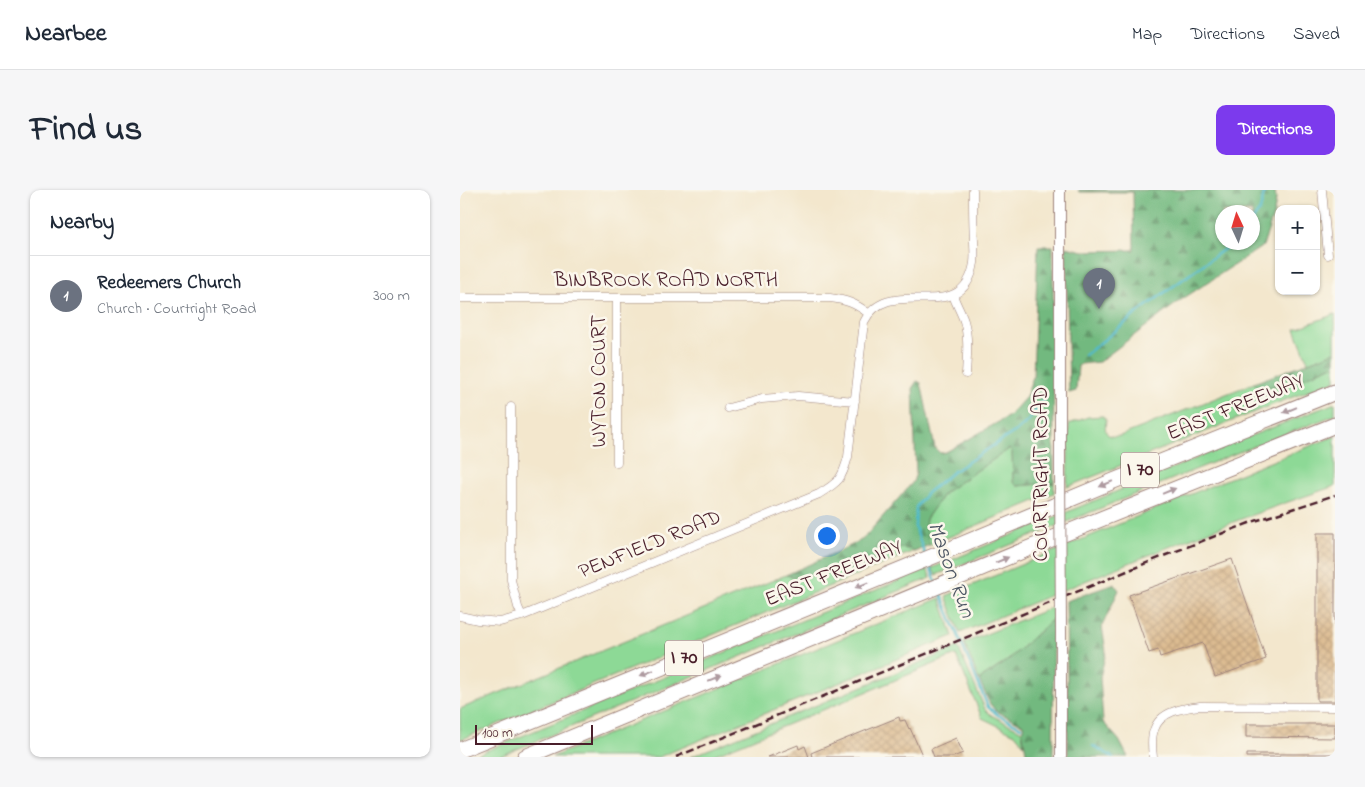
<!DOCTYPE html>
<meta charset="utf-8">
<style>
body{margin:0;font-family:"Indie Flower",sans-serif;background:#f6f6f7;color:#1f2937}
.controls{position:absolute;right:15px;top:15px;display:grid;overflow:hidden;border-radius:10px;box-shadow:0 1px 4px #0004}
.controls button{width:45px;height:45px;display:grid;place-items:center;padding:0;border:0;border-bottom:1px solid #e0e1e3;background:#fff;color:#1f2937;font:25px sans-serif}
.compass{position:absolute;left:755px;top:15px;width:45px;height:45px;border-radius:50%;background:#fff;box-shadow:0 1px 4px #0004;rotate:356deg}
.scale{position:absolute;left:15px;bottom:12px;width:118px;box-sizing:border-box;padding-left:5px;border:2px solid #4a1f2b;border-top:0;font-size:14px;line-height:18px;white-space:nowrap;color:#4a1f2b;-webkit-text-stroke:4px #fbf7ec;paint-order:stroke}
.you{position:absolute;left:366px;top:345px;width:18px;height:18px;margin:-12px;border:4px solid #fff;border-radius:50%;background:#1a73e8;box-shadow:0 0 0 8px #1a73e833}
.badge{display:grid;place-items:center;width:32px;height:32px;border-radius:50%;background:#7c3aed;color:#fff;font-size:16px;font-weight:700}
.pin{position:absolute;translate:-50% -41px;filter:drop-shadow(0 1px 2px #0008)}
.pin::after{content:'';position:absolute;top:26px;width:18px;height:15px;background:inherit;clip-path:polygon(0 0,100% 0,50% 100%)}
.list{margin:0;padding:0;list-style:none}
h2{display:flex;justify-content:space-between;align-items:center;height:65px;margin:0;padding:0 20px;font-size:21px}
h2 small{font-size:16px;font-weight:400;color:#747a83}
.list li{display:grid;grid-template-columns:32px 1fr auto;gap:15px;align-items:center;box-sizing:border-box;height:80px;padding:0 20px;border-top:1px solid #e0e1e3}
.list b{display:block;font-size:19px;white-space:nowrap}
.list p{margin:0;font-size:16px;white-space:nowrap;color:#747a83}
.list em{font-size:16px;font-style:normal;color:#747a83}
.map{position:relative;flex:none;width:875px;height:567px;overflow:hidden;border-radius:10px}
header{display:flex;align-items:center;gap:30px;box-sizing:border-box;height:70px;padding:0 25px;background:#fff;border-bottom:1px solid #e0e1e3}
header strong{font-size:24px}
nav{display:flex;gap:28px;margin-inline-start:auto;font-size:18px}
.intro{display:flex;align-items:center;justify-content:space-between;box-sizing:border-box;height:120px;padding:0 30px}
h1{margin:0;font-size:35px}
.button{padding:12px 22px;border-radius:10px;background:#7c3aed;color:#fff;font-size:18px;font-weight:700}
main{display:flex;gap:30px;padding:0 30px}
aside{flex:1;background:#fff;border-radius:10px;box-shadow:0 1px 4px #0004}
.map>svg:first-child{display:block}
</style>
<header>
<strong>Nearbee</strong>
<nav><a>Map</a><a>Directions</a><a>Saved</a></nav>
</header>
<div class="intro"><h1>Find us</h1><a class="button">Directions</a></div>
<main>
<aside>
<h2>Nearby<small></small></h2>
<ul class="list">
<li><span class="badge" style="background:#6b7280">1</span><div><b>Redeemers Church</b><p>Church · Courtright Road</p></div><em>300 m</em></li>
</ul>
</aside>
<div class="map">
<svg width="875" height="567" viewBox="0 0 875 567">
<defs>
<pattern id="forest-firs" width="22" height="20" patternUnits="userSpaceOnUse" patternTransform="scale(1.25)"><rect width="22" height="20" fill="#72b97f"/><path d="M5 1l3.5 6h-7zM16 11l3.5 6h-7z" fill="#609668"/></pattern>
<pattern id="building-cross-hatch" width="8" height="8" patternUnits="userSpaceOnUse" patternTransform="scale(1.25)"><rect width="8" height="8" fill="#dcbb91"/><path d="M0 0l8 8M0 8l8-8" fill="none" stroke="#bea07d"/></pattern>
</defs>
<rect width="100%" height="100%" fill="#fbf7ec"/>
<filter id="ink" filterUnits="userSpaceOnUse"><feTurbulence type="fractalNoise" baseFrequency=".02" numOctaves="2"/><feDisplacementMap in="SourceGraphic" scale="10" xChannelSelector="R" yChannelSelector="G"/><feConvolveMatrix kernelMatrix="1 2 1 2 8 2 1 2 1" color-interpolation-filters="sRGB"/></filter>
<filter id="wash" filterUnits="userSpaceOnUse"><feTurbulence type="fractalNoise" baseFrequency=".0096" numOctaves="4" result="noise"/><feDisplacementMap in="SourceGraphic" scale="20" xChannelSelector="R" yChannelSelector="G"/><feGaussianBlur stdDeviation="1.12" result="paint"/><feColorMatrix in="noise" values="0 0 0 0 0 0 0 0 0 0 0 0 0 0 0 0 0 1.4 0 .05"/><feComposite in="paint" operator="in"/></filter>
<g filter="url(#wash)">
<rect width="100%" height="100%" fill="#f3e7cd"/>
<!-- grass -->
<path fill="#8dd996" stroke="#6c7c60" d="M875 124V162L848 172 835 139Z
M875 174V191L812 215 607 297 609 234 628 227 643 226 646 230C644 243 646 248 660 246L794 193 799 198 812 196H826Z
M875 213V225L779 262 476 385 472 378 783 249Z
M875 246V296C747 338 624 392 500 443L486 406 765 290Z
M549 259 552 261 553 292 557 296 594 293V303L470 355 465 336 466 329 485 302Z
M435 358H445L454 361 0 550V519L326 385C343 389 363 382 379 375L382 376 381 380 394 379Z
M467 379 471 388 463 391 38 567H11Z
M480 408 493 446 199 567H92Z
M593 417 594 428 547 471 519 490 504 453Z
M498 457 525 519 531 525 562 541 564 555 555 544 522 528 496 465 249 567H230Z"/>
<!-- forest -->
<path fill="url(#forest-firs)" stroke="#5e6c55" fill-rule="evenodd" d="M618 0H815L816 9 814 23 803 56 721 110 639 172 621 174 618 176 616 201 609 203 606 57 624 61 674 60 673 2H619ZM792 22V52H762V22Z
M578 56H593L594 293 557 296 553 292 552 261 549 259 485 302 466 329 465 336 470 355 454 361C429 351 415 373 393 379 389 380 385 380 381 381V376L379 375C362 383 345 390 326 385L392 355 403 349 453 292 456 283 453 197 457 191 461 193 475 258 480 263 486 262 549 226 566 207 573 187Z
M875 162V174L826 196H812L799 198 794 193Z
M654 394 659 400 642 436 646 462 640 487 643 532 659 550 668 567H608L606 411Z
M594 428 593 567H567L562 541 564 535 536 521 530 514 519 490 547 471Z"/>
<g fill="none" stroke-linecap="round" stroke-linejoin="round">
<!-- stream -->
<path stroke="#4fbacc" stroke-width="2.5" d="M792 31 800 20 805 0
M625 165 685 117 774 52
M465 365 455 337 456 317 467 303 494 281 559 239 568 231 584 209
M469 374 476 392
M480 402 528 517 538 525 561 537
M633 556 653 567"/>
</g>
<g id="blocks">
<!-- building -->
<path fill="url(#building-cross-hatch)" d="M857 343H875V511H857Z
M772 369 806 469 755 487 743 453 700 467 698 460 689 463 669 405Z
M439 527 440 531 445 530 449 539 450 538 462 565 459 567H352L351 563Z
M786 534H875V548L786 547Z
M496 548 503 563 493 567H474L471 559Z
M338 555 339 559 345 556 349 567H308Z
M787 564H875V567H787Z"/>
</g>
</g>
<g filter="url(#ink)">
<use href="#blocks" fill-opacity="0" stroke="#9e837c" stroke-width="1"/>
<g fill="none" stroke-linecap="round" stroke-linejoin="round">
<defs>
<path id="minor" d="M862 0 868 65
M493 105C496 114 501 122 504 131 509 148 507 166 506 184
M0 108H370C386 110 395 113 408 123
M157 108V273
M51 217V390L58 417 62 426
M268 218 302 209 338 206 395 211
M0 426 18 430 40 432 62 426 359 304C379 292 382 289 388 267L404 132C429 81 503 140 514 73 515 66 514 58 514 50 513 33 513 17 513 0
M693 567C692 559 691 548 694 540 700 521 723 518 740 516L875 517"/>
<path id="tertiary" d="M600 278V0
M601 441V567"/>
<path id="motorway" d="M0 560 486 361 651 292 875 202
M65 567 601 345 875 235"/>
</defs>
<!-- minor casing -->
<use href="#minor" stroke="#9e837c" stroke-width="9"/>
<!-- tertiary casing -->
<use href="#tertiary" stroke="#9e837c" stroke-width="12"/>
<!-- motorway casing -->
<use href="#motorway" stroke="#9e837c" stroke-width="17"/>
<!-- minor -->
<use href="#minor" stroke="#fff" stroke-width="8"/>
<!-- tertiary -->
<use href="#tertiary" stroke="#fff" stroke-width="10"/>
<!-- motorway -->
<use href="#motorway" stroke="#fff" stroke-width="15"/>
<!-- rail -->
<path stroke="#4a1f2b" stroke-width="2.5" stroke-dasharray="8 4" stroke-linecap="butt" d="M216 567 706 365 792 332 875 305"/>
<defs>
<path id="tertiary-bridge" d="M600 278 601 441"/>
</defs>
<!-- tertiary-bridge casing -->
<use href="#tertiary-bridge" stroke="#9e837c" stroke-width="12" stroke-linecap="butt"/>
<!-- tertiary-bridge -->
<use href="#tertiary-bridge" stroke="#fff" stroke-width="10"/>
</g>
<!-- one-way arrows -->
<defs><path id="oneway-solid" d="M-6-.8H1V-3.2L6.5 0L1 3.2V.8H-6Z" transform="scale(1.25)"/></defs>
<g fill="#ae9aa0">
<use href="#oneway-solid" transform="translate(830 220) rotate(158)"/>
<use href="#oneway-solid" transform="translate(646 294) rotate(157)"/>
<use href="#oneway-solid" transform="translate(709 301) rotate(-22)"/>
<use href="#oneway-solid" transform="translate(542 370) rotate(-23)"/>
<use href="#oneway-solid" transform="translate(402 395) rotate(158)"/>
<use href="#oneway-solid" transform="translate(187 483) rotate(158)"/>
<use href="#oneway-solid" transform="translate(255 488) rotate(-22)"/>
</g>
</g>
<g text-anchor="middle" dominant-baseline="central" stroke-width="5" stroke-linejoin="round" paint-order="stroke">
<!-- shield labels -->
<g fill="#fbf7ec" stroke="#7f6065" stroke-width="1">
<rect x="661" y="262.5" width="38" height="35" rx="4"/>
<rect x="205" y="450.5" width="38" height="35" rx="4"/>
</g>
<g font-size="20" font-weight="bold" fill="#4a1f2b">
<text x="680" y="280">I 70</text>
<text x="224" y="468">I 70</text>
</g>
<!-- street labels -->
<g font-size="21" fill="#4a1f2b" stroke="#fbf7ec">
<text x="206" y="91">BINBROOK ROAD NORTH</text>
<text transform="translate(140 191) rotate(-90)">WYTON COURT</text>
<text transform="translate(776 218) rotate(-22)">EAST FREEWAY</text>
<text transform="translate(582 284) rotate(-90)">COURTRIGHT ROAD</text>
<text transform="translate(190 355) rotate(-22)">PENFIELD ROAD</text>
<text transform="translate(374 384) rotate(-22)">EAST FREEWAY</text>
</g>
<!-- water labels -->
<g font-size="22" font-style="italic" fill="#4c5563" stroke="#fbf7ec">
<text transform="translate(490 380) rotate(70)">Mason Run</text>
</g>
</g>
</svg>
<div class="controls">
<button>+</button>
<button>−</button>
</div>
<svg class="compass" viewBox="-18 -18 36 36"><path d="M0-13l5 13h-10z" fill="#e53935"/><path d="M0 13l5-13h-10z" fill="#747a83"/></svg>
<div class="scale">100 m</div>
<div class="you"></div>
<div class="pin badge" style="left:639px;top:119px;background:#6b7280">1</div>
</div>
</main>
